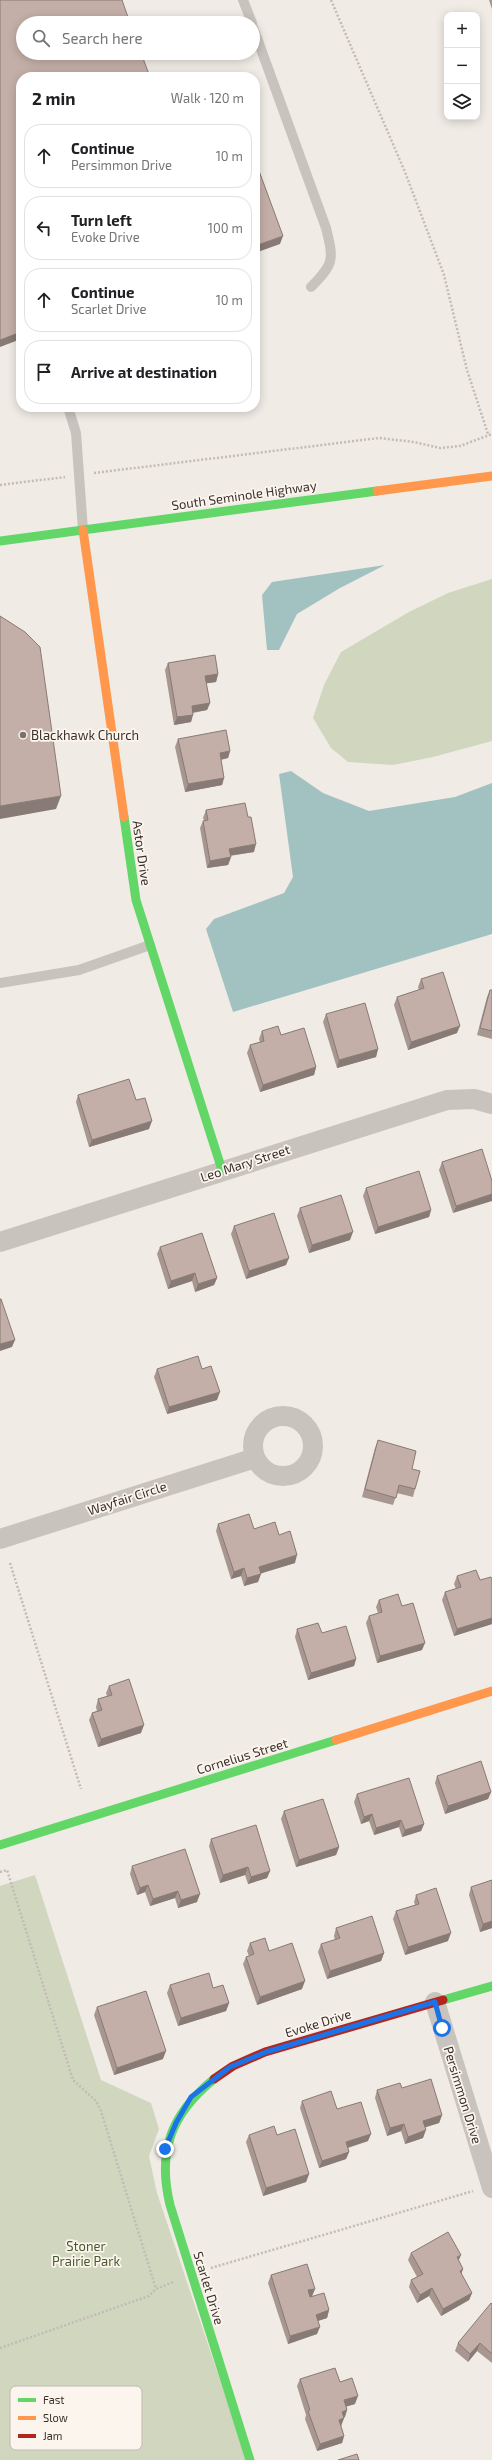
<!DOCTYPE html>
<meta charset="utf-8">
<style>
body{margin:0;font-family:"Exo 2",sans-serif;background:#f2f2f2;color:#202124}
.controls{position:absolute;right:12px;top:12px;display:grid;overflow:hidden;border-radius:8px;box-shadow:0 2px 10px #0003}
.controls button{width:36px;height:36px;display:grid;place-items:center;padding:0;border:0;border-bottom:1px solid #e0e0e0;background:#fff;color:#202124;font:20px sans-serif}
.stop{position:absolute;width:12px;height:12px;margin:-9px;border:3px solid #1a73e8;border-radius:50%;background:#fff}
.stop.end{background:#1a73e8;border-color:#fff;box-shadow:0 1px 4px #0008}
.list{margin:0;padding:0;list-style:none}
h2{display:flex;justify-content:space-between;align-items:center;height:52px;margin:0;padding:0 16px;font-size:17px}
h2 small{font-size:13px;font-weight:400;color:#757577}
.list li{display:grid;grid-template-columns:26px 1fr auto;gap:12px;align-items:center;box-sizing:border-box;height:64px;margin:0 8px 8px;padding:0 8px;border:1px solid #e0e0e0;border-radius:16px}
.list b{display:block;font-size:15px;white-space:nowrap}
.list p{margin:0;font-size:13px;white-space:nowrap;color:#757577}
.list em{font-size:13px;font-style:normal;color:#757577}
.icon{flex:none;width:22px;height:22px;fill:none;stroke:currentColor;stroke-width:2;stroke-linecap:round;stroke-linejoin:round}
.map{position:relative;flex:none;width:492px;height:2460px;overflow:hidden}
.search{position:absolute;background:#fff;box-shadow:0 2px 10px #0003;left:16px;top:16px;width:244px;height:44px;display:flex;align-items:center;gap:10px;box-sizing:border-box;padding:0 14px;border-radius:22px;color:#757577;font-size:15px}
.panel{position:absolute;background:#fff;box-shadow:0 2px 10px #0003;left:16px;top:72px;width:244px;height:340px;border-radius:16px}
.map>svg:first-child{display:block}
</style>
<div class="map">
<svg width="492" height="2460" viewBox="0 0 492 2460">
<rect width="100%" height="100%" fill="#f0ebe5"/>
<!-- green -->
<path fill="#d1d6bf" d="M492 579V741L433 757 393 765 348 762 331 748 313 718 324 685 341 652 409 612 448 593Z
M35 1875 101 2080 151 2103 159 2129 149 2156 157 2193 247 2460H0V1886Z"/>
<!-- water -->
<path fill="#a1c2c1" d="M385 565 340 588 297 614 279 650H267L262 595 272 582Z
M291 771 323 793 369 811 455 797 492 783V934L233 1012 206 929 214 919 284 893 293 877 279 774Z"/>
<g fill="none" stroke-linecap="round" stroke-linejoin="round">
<!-- path -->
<path stroke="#c2bbb6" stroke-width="2.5" stroke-dasharray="2 2" stroke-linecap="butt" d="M331 0 405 172 444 275 467 370 488 434
M94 473 379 438 414 442 440 448 460 446 492 434
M0 485 65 477
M10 1563 81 1789
M0 1872 7 1870 73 2080 96 2101 101 2111 156 2289
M211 2268 473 2191
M0 2348 149 2296 156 2289 173 2282"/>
<!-- lane -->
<path stroke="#c9c3be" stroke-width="10" d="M243 0 252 23
M253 27 326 228C334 260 334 264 311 287
M68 407 76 433 83 530
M0 983 79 970 150 945"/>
<!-- street -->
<path stroke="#c9c3be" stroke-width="20" d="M0 1242 447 1100 474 1099 492 1104
M253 1446a30 30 0 1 1 60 0a30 30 0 1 1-60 0Z
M0 1539 255 1458
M435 2002 492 2188"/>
<!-- fast -->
<path stroke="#63d668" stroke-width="9" d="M0 541 377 491
M124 817 136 900 222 1170
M0 1845 336 1740
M443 2000 492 1986
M214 2079C171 2114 157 2151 170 2205L250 2460"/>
<!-- slow -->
<path stroke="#ff974d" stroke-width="9" d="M377 491 492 476
M83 530 124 817
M336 1740 492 1691"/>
<!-- jam -->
<path stroke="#b3261e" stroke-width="9" d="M214 2079 233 2066 265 2052 443 2000"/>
</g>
<!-- wall -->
<path fill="#a89690" d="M489 0H492V9Z
M168 663 218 674 216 682 206 683 210 703 207 710 193 713 191 722 174 725 165 670Z
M178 739 230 751 228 758 221 760 224 778 222 785 185 792 175 747Z
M206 810 254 852 230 856 231 857 228 865 207 868 200 828 203 821 204 820 203 818Z
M421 979 457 1033 408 1050 394 1005 397 997 419 990 418 987Z
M490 990H492V1039L477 1035 487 997Z
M326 1014 378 1049 376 1057 337 1068 323 1022Z
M262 1031 281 1035 316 1067 314 1075 260 1092 247 1053 250 1045 260 1042 259 1039Z
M78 1095 149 1129 89 1147 76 1102Z
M482 1149 453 1213 439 1170 442 1162Z
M366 1188 431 1210 429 1217 375 1234 363 1196Z
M300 1208 350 1240 309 1253 297 1216Z
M234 1226 286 1265 246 1279 231 1234Z
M160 1247 217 1278 214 1285 195 1292 192 1281 168 1289 157 1254Z
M157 1369H202L217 1400 167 1414 154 1377Z
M378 1440 412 1469 415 1489 413 1497 397 1493 393 1505 362 1497 375 1448Z
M218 1524 254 1529 279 1535 295 1563 261 1573 258 1582 244 1586 241 1576 231 1579 216 1531Z
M457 1576 480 1580 492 1579V1624L454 1636 442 1600 445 1592 456 1589 454 1584Z
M379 1600 402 1606 422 1650 377 1663 366 1623 369 1616 378 1613 376 1607Z
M297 1629 322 1633 356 1659 354 1666 308 1680 295 1637Z
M109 1686 141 1733 98 1747 89 1720 92 1713 97 1711 96 1707 98 1699 107 1696 106 1693Z
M437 1776 491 1792 488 1799 445 1814 435 1783Z
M357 1794 424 1824 421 1831 402 1837 399 1827 374 1835 369 1821 361 1824 354 1802Z
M284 1811 339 1847 336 1855 296 1867 281 1819Z
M211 1839 270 1871 267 1878 248 1884 245 1875 220 1883 209 1846Z
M132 1866 197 1902 178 1908 175 1898 150 1906 145 1892 137 1895 130 1874Z
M471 1887 492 1928 480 1932 469 1895Z
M416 1895 448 1941 405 1955 393 1919 396 1911 415 1905 414 1902Z
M336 1928 384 1953 381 1961 327 1979 318 1952 321 1944 335 1940 334 1936Z
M250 1943 269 1951 302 1989 257 2005 243 1964 246 1957 249 1956 247 1951Z
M170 1985 213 1988 229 2003 226 2011 178 2026 167 1993Z
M97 2007 163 2059 114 2075 94 2015Z
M402 2088 442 2115 439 2123 425 2127 423 2138 405 2144 401 2131 387 2136 375 2098 377 2090Z
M302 2101 337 2109 368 2141 348 2148 349 2152 346 2159 319 2168 300 2108Z
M249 2135H277L309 2174 306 2182 263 2196 246 2142Z
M411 2253 459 2261 463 2269 461 2274 472 2293 469 2300 441 2316 429 2296 417 2303 409 2287 411 2280 417 2277 408 2260Z
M271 2275 315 2289 312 2296 329 2310 327 2318 318 2321 317 2334 288 2344 268 2283Z
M492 2304V2363L477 2351 468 2362 455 2351 458 2343Z
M300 2379 340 2382 355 2404 346 2406 347 2410 341 2426 344 2436 342 2443 317 2451 305 2419 306 2415 297 2386Z"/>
<!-- shaded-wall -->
<path fill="#887a75" d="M283 236 280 244 255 253V246Z
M21 332V339L0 347V340Z
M218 674 216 682 202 684 205 676Z
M210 703 207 710 189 713 192 706Z
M193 715 191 722 174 725 177 717Z
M230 751 228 758 217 760 220 753Z
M224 778 222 785 185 792 188 784Z
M61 796 56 809 0 819V806Z
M256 844 254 852 226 856 229 849Z
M231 857 228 865 207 868 210 861Z
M460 1026 457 1033 408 1050 411 1042Z
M378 1049 376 1057 337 1068 339 1060Z
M316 1067 314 1075 260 1092 263 1085Z
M152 1121 149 1129 89 1147 92 1140Z
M492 1194V1201L453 1213 456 1206Z
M431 1210 429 1217 375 1234 378 1227Z
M353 1232 350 1240 309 1253 312 1245Z
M289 1258 286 1265 246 1279 249 1271Z
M195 1273 192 1281 168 1289 171 1281Z
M217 1278 214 1285 195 1292 198 1284Z
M15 1340 12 1347 0 1351V1344Z
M220 1392 217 1400 167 1414 169 1407Z
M297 1555 295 1563 256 1575 259 1567Z
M244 1568 241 1576 231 1579 234 1572Z
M261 1574 258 1582 244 1586 247 1578Z
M492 1618V1624L454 1636 457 1629Z
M425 1643 422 1650 377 1663 380 1656Z
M356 1659 354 1666 308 1680 311 1673Z
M144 1725 141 1733 98 1747 101 1739Z
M491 1792 488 1799 445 1814 448 1806Z
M372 1814 369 1821 361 1824 364 1817Z
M401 1820 399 1827 374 1835 376 1828Z
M424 1824 421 1831 402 1837 405 1830Z
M339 1847 336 1855 296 1867 299 1860Z
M248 1867 245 1875 220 1883 223 1875Z
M270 1871 267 1878 248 1884 251 1877Z
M148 1885 145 1892 137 1895 140 1888Z
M178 1891 175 1898 150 1906 153 1899Z
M200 1894 197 1902 178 1908 181 1900Z
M492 1921V1928L480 1932 483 1924Z
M451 1933 448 1941 405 1955 408 1947Z
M384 1953 381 1961 327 1979 330 1971Z
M305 1981 302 1989 257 2005 260 1997Z
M229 2003 226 2011 178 2026 181 2018Z
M166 2051 163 2059 114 2075 117 2068Z
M442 2115 439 2123 420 2129 423 2121Z
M404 2124 401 2131 387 2136 390 2128Z
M426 2130 423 2138 405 2144 408 2137Z
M371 2134 368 2141 343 2149 346 2142Z
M349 2152 346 2159 319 2168 322 2161Z
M309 2174 306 2182 263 2196 266 2188Z
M461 2255 458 2262 457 2257Z
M463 2269 460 2277V2271Z
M432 2288 429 2296 417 2303 420 2295Z
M315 2289 312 2296 306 2298 308 2290Z
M472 2293 469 2300 441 2316 443 2309Z
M329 2310 327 2318 314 2322 316 2315Z
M320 2327 317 2334 288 2344 290 2336Z
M480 2343 477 2351 468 2362 470 2354Z
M358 2396 355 2404 342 2408 344 2400Z
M347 2410 345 2417 339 2419 342 2412Z
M344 2418 341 2426 336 2427 339 2420Z
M344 2436 342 2443 317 2451 320 2444Z"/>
<!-- building -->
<path fill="#c3afa7" stroke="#887a75" d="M0 0H122L130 23H23V53H141L150 77H21V332L0 340Z
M255 160 283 236 255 246Z
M0 616 25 632 40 647 61 796 0 806Z
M215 655 218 674 205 676 210 703 192 706 193 715 177 717 168 663Z
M226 730 230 751 220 753 224 778 188 784 178 739Z
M245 803 248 817H251L256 844 229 849 231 857 210 861 203 821 208 820 206 810Z
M443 972 460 1026 411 1042 397 997 424 988 421 979Z
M490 990H492V1031L480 1028Z
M365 1003 378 1049 339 1060 326 1014Z
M278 1026 281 1035 304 1028 316 1067 263 1085 250 1045 264 1041 262 1031Z
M129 1079 136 1100 145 1098 152 1121 92 1140 78 1095Z
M482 1149 492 1181V1194L456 1206 442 1162Z
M419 1171 431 1210 378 1227 366 1188Z
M341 1195 353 1232 312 1245 300 1208Z
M274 1213 289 1258 249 1271 234 1226Z
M202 1233 217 1278 198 1284 195 1273 171 1281 160 1247Z
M0 1299H1L15 1340 0 1344Z
M198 1356 202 1369 211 1366 220 1392 169 1407 157 1369Z
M378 1440 416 1451 412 1469 420 1471 415 1489 399 1485 396 1498 365 1489Z
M249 1514 254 1529 275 1522 279 1535 290 1531 297 1555 259 1567 261 1574 247 1578 244 1568 234 1572 218 1524Z
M476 1570 480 1580 491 1577 492 1579V1618L457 1629 445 1592 461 1587 457 1576Z
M398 1594 402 1606 413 1603 425 1643 380 1656 369 1616 382 1612 379 1600Z
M318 1623 322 1633 346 1626 356 1659 311 1673 297 1629Z
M129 1679 144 1725 101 1739 92 1713 102 1710 98 1699 112 1695 109 1686Z
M481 1761 491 1792 448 1806 437 1776Z
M409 1778 424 1824 405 1830 401 1820 376 1828 372 1814 364 1817 357 1794Z
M323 1799 339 1847 299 1860 284 1811Z
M256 1825 270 1871 251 1877 248 1867 223 1875 211 1839Z
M185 1849 200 1894 181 1900 178 1891 153 1899 148 1885 140 1888 132 1866Z
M492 1880V1921L483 1924 471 1887Z
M436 1888 451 1933 408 1947 396 1911 419 1904 416 1895Z
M372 1916 384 1953 330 1971 321 1944 340 1938 336 1928Z
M265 1938 269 1951 292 1943 305 1981 260 1997 246 1957 254 1954 250 1943Z
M209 1973 213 1988 223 1985 229 2003 181 2018 170 1985Z
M146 1991 166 2051 117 2068 97 2007Z
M431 2079 442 2115 423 2121 426 2130 408 2137 404 2124 390 2128 377 2090 400 2083 402 2088Z
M331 2091 337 2109 361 2102 371 2134 346 2142 349 2152 322 2161 302 2101Z
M274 2126 277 2135 295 2129 309 2174 266 2188 249 2135Z
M448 2232 461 2255 457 2257 463 2269 460 2271 472 2293 443 2309 432 2288 420 2295 411 2280 423 2274 411 2253Z
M307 2264 315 2289 308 2290 310 2297 324 2293 329 2310 316 2315 320 2327 290 2336 271 2275Z
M491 2303 492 2304V2354L480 2343 470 2354 458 2343Z
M335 2368 340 2382 352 2378 358 2396 344 2400 347 2410 342 2412 344 2418 339 2420 344 2436 320 2444 308 2411 310 2410 300 2379Z
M357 2454 359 2460H338Z"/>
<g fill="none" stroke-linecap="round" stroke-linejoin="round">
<!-- route -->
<path stroke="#1a73e8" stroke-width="5" d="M165 2149 176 2123 191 2097 230 2067 266 2052 435 2002 442 2028"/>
</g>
<!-- markers -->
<circle fill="#7a716c" stroke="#fbf5ee" stroke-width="1.5" cx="23" cy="735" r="4"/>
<g text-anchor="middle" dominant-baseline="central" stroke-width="3.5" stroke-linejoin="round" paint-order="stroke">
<!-- street labels -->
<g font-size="13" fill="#3b302b" stroke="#fbf5ee">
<text transform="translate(244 495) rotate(-8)">South Seminole Highway</text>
<text transform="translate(142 853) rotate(82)">Astor Drive</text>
<text transform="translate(245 1163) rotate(-18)">Leo Mary Street</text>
<text transform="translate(127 1498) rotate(-18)">Wayfair Circle</text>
<text transform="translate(242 1756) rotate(-17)">Cornelius Street</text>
<text transform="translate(318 2023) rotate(-17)">Evoke Drive</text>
<text transform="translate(463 2095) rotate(73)">Persimmon Drive</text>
<text transform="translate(209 2288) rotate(73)">Scarlet Drive</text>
</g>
<!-- poi labels -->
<g font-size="13" fill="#3b302b" stroke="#fbf5ee" text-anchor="start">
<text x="31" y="735">Blackhawk Church</text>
</g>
<!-- park labels -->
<g font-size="13" fill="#4a5a2e" stroke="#fbf5ee">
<text x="86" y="2246">Stoner<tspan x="86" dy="15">Prairie Park</tspan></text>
</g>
</g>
<!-- legend -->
<rect x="10" y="2386" width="132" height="64" rx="6" fill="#fbf5ee" stroke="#c1bab4" stroke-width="1"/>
<rect x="18" y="2398" width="18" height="4" fill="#63d668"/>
<rect x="18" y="2416" width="18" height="4" fill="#ff974d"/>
<rect x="18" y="2434" width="18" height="4" fill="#b3261e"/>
<g font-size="11" fill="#3b302b">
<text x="43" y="2404">Fast</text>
<text x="43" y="2422">Slow</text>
<text x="43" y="2440">Jam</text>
</g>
</svg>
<div class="controls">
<button>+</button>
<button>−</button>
<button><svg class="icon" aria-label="layers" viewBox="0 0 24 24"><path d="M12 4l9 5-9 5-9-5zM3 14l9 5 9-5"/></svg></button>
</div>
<div class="stop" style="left:442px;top:2028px"></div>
<div class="stop end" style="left:165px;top:2149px"></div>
<div class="search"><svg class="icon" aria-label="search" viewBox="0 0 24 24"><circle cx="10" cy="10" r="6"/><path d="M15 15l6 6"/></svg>Search here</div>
<section class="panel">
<h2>2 min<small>Walk · 120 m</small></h2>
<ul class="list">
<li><svg class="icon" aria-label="ahead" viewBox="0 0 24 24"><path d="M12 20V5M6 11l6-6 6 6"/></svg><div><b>Continue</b><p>Persimmon Drive</p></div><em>10 m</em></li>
<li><svg class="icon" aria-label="left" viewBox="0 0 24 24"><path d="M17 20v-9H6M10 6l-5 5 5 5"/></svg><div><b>Turn left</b><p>Evoke Drive</p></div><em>100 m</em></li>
<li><svg class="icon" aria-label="ahead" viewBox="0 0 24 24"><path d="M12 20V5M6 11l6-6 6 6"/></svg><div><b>Continue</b><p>Scarlet Drive</p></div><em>10 m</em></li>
<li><svg class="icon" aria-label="arrive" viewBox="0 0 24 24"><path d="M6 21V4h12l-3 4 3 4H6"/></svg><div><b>Arrive at destination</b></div></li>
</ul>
</section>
</div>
